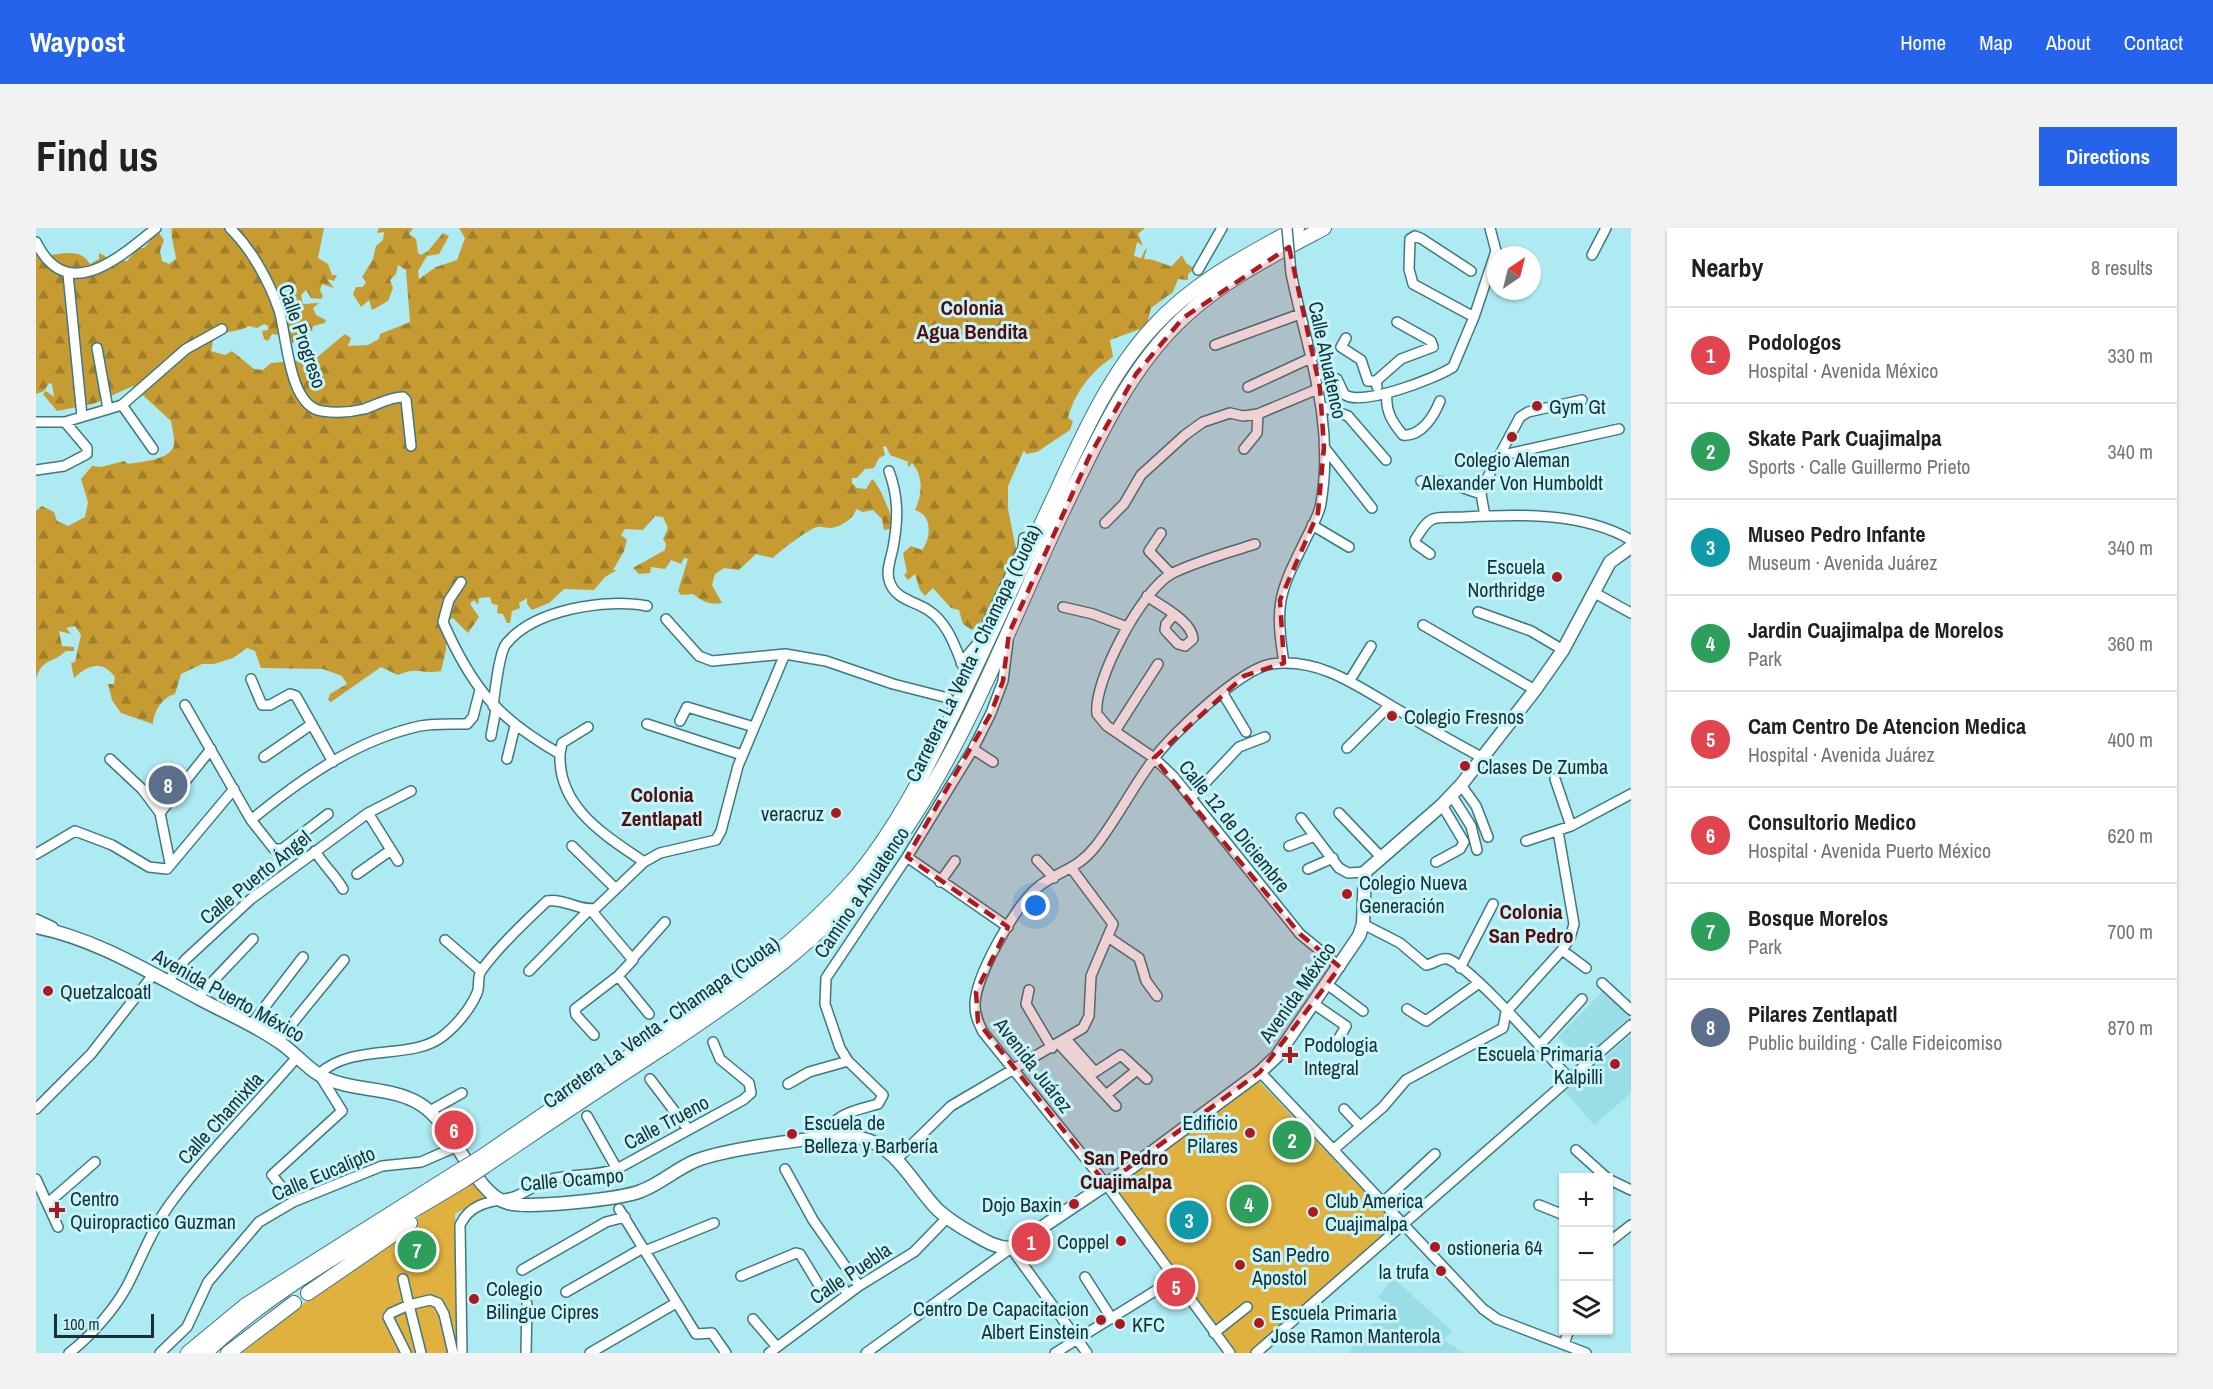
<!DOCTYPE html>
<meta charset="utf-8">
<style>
body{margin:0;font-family:"Archivo Narrow",sans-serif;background:#f2f2f2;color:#202124}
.controls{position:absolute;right:18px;bottom:18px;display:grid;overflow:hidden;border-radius:0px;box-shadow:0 2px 4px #0004}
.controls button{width:54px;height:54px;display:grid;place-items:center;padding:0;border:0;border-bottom:2px solid #e0e0e0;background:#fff;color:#202124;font:30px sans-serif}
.compass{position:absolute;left:1451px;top:18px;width:54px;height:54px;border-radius:50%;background:#fff;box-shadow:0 2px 4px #0004;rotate:35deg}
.scale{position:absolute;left:18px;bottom:15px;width:100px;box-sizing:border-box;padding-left:6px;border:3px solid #183033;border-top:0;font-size:16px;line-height:21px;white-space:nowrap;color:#183033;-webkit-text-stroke:4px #c6f5fb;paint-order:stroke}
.you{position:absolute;left:1000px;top:678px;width:21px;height:21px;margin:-15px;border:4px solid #fff;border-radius:50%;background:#1a73e8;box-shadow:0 0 0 9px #1a73e833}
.badge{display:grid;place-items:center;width:39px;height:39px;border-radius:50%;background:#2563eb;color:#fff;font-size:20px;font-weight:700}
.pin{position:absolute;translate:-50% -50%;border:3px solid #fff;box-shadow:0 2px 6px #0006}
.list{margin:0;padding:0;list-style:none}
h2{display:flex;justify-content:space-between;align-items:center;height:78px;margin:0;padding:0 24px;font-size:26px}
h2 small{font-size:20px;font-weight:400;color:#757577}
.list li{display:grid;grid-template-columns:39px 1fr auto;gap:18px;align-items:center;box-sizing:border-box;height:96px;padding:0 24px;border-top:2px solid #e0e0e0}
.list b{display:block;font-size:22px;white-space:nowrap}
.list p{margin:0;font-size:20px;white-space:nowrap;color:#757577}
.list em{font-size:20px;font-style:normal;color:#757577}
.icon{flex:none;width:33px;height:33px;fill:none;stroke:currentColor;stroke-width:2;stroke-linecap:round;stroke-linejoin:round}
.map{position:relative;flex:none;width:1595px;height:1125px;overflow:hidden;border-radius:0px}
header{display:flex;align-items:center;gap:36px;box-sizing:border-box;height:84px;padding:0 30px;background:#2563eb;color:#fff}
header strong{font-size:28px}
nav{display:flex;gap:33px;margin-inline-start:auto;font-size:21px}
.intro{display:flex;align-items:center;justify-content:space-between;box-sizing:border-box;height:144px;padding:0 36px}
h1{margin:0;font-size:42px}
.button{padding:15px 27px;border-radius:0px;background:#2563eb;color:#fff;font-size:21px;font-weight:700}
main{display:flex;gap:36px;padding:0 36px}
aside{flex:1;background:#fff;border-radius:0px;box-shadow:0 2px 4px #0004}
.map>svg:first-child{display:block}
</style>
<header>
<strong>Waypost</strong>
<nav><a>Home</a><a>Map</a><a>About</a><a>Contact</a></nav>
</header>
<div class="intro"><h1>Find us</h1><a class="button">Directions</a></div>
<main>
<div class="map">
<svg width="1595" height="1125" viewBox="0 0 1595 1125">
<defs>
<pattern id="forest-firs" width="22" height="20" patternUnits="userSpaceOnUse" patternTransform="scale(1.5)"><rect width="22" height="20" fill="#c59b32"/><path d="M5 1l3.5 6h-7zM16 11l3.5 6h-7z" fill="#9f7f2b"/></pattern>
</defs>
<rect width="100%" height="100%" fill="#aeeaf2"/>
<!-- built -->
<path fill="#99dee7" d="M1567 763 1595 789V792L1547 834 1522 809Z
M1595 807V865L1558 897 1529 864Z
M1357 1050 1416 1103 1408 1112 1427 1125H1312L1350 1077 1342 1069Z"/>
<!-- forest -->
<path fill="url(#forest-firs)" d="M136 0H288L282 30 292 36 296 47H301L298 53 291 51 298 60 286 56 284 62 287 68 285 71 275 70 270 62 265 67 267 76 283 75 277 80 280 87 290 92 289 95 277 98 276 103 268 104 267 99 258 100 266 107 265 111 256 115 255 109 236 106 232 113 228 111 226 103 232 102V98L228 96 221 100 213 98C201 105 189 102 178 109L175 123 189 127 196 123 218 141 227 142 235 135 279 131 309 106 315 110 312 118 332 117 343 111 344 106 374 94 370 42 362 37 360 46 354 52 357 60 352 73 336 82 333 72 325 79 317 66 320 59H327L330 54 326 49 337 31 340 18 347 12 348 4 341 5 343 0H377L373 6 380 11 382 25 385 27 392 23 407 5 413 8 403 26 391 28 382 43 383 51 400 39 421 32 429 10 423 0H1109L1102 6 1107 18 1101 14 1098 28 1105 30 1111 19 1108 31C1121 31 1124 36 1136 38L1146 27 1150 35 1159 41 1152 46V52L1142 51 1137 64 1115 80 1111 96 1104 101 1074 112 1077 129C1055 143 1038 166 1032 190L1037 193 1034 202 1001 224 990 226 988 222 972 258V281L981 326C964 351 961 382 936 402L927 396 923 382 915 380 897 360 889 368 884 362 879 346 872 352 868 347 871 344 867 325 875 318 886 322C895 310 897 287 879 282 886 268 888 248 876 235L873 239 871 236 873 234 854 227 850 218 847 219 849 227 843 230 838 240 829 241 821 250H816V255L821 260 830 261 836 251C843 255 857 290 858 300L848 302 846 291 837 282 827 284 820 281C819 290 804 299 795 300 791 300 785 298 781 299 771 302 745 322 737 330L720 326 703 342 688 340 679 346 676 357 686 375C674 377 667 374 657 366L645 367 642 363 652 331 648 330 645 336 635 332 629 341 615 339 614 345 603 346 597 340 629 322 630 316 627 311 632 300 627 289 619 288 607 302 589 301 585 307 591 312 588 323 577 342H581L569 349 558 362 528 361 513 375 496 382 491 376V370L483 375 484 380 476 383 474 395H471L467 386 461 385 462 377 456 376 454 369 443 370 442 377 438 372 434 376 443 389 432 405 417 390 411 393 410 422 405 443C385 447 384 438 362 447L345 439 295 474 292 472 294 466 311 456 306 448 287 441 225 440 219 423 211 420 197 430 178 436H166L145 446 139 466C127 469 118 482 117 496L85 485 76 472 72 456H78L79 449C66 431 52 437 38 450L35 435 39 434 45 407 39 398 30 400 35 406 23 403 26 418 38 419V423H30C16 436 8 429 0 450V283L6 278 18 284 21 293 32 298 49 289 52 274 45 251 56 238 65 239 88 233 92 236C104 234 135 232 138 217 139 210 136 200 135 193L97 158 57 176 21 183 7 166 10 163 18 169 16 156 13 155 8 163 0 166V25C15 32 34 19 48 29 51 31 52 34 54 36L63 31V25L74 31 91 33 102 20H108L115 12 114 7 123 5 128 12 124 23 126 33 133 36 140 31C139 21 134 7 136 0Z"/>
<!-- park -->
<path fill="#e0b13e" d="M1221 851 1359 996 1219 1125H1197L1070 956Z
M436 951 448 970 419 986 423 1064 422 1125H200L237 1095 305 1051 378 994 395 977Z"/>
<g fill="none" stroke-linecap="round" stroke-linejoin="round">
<defs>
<path id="minor" d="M194 0C216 22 233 53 243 82 251 107 252 178 286 183 299 185 316 184 328 181 340 177 354 169 367 169L370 172 375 218
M0 14C31 77 83 30 120 0
M1556 27 1570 0
M1162 42 1186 0
M1435 43 1386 11 1379 8 1374 11 1373 41 1377 56 1438 89
M32 46 46 188
M1310 110 1305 119 1325 132 1332 153H1340L1341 159
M1179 117 1264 86
M61 120 72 181
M1280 145 1301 151 1308 166C1323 180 1401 150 1417 139L1438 89 1460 23 1454 0
M1340 153 1365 131 1397 119 1395 113 1361 94
M1212 159 1277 129
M1351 165C1349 183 1356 194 1367 207 1385 209 1398 188 1404 173
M86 177 117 221
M1287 179 1312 188 1350 232
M0 194H29L86 177 150 121 186 101
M1288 219 1336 280
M1208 221 1221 205 1222 186
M1463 228 1583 201
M0 242 28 238 51 226V220L29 194
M853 243C863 270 862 293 857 320 855 330 850 342 853 352 858 371 878 373 892 382 914 396 921 425 931 448
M1385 253 1410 254 1445 266
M1449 288 1445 266 1447 258 1484 189 1492 184 1546 172
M1069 295 1088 276 1105 247 1149 207 1167 194 1194 185 1207 188 1222 186 1284 160
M1276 297 1313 319
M1125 305 1113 323 1135 346
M1219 316C1192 325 1161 333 1135 346 1106 362 1057 453 1061 486L1071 498 1118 530 1138 549 1264 706 1304 739
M1394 326 1380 316 1379 312C1383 306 1389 294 1397 291 1406 288 1419 290 1429 289 1482 286 1547 284 1595 312
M425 354 413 372 407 394C436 460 461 490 524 526 522 580 569 607 608 634
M1557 364 1595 385
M1111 368C1125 378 1156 393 1157 411L1149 418 1142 416 1129 402 1130 396 1137 388
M1027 379 1057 386 1091 399
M1442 384 1495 403 1527 422
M630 391 663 428 676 433 749 426 790 433 857 456 912 470
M1387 397 1499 462
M925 435 942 415 987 320 988 310
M1248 435C1239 380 1242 366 1267 317 1273 303 1283 289 1285 275 1299 192 1271 123 1255 45
M215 451 226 477H234L254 466 260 468 297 534
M1314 452 1335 418
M1186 464 1210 504
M149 477 215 592 238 621H246L292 586
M457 478C459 464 463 425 470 416 498 381 571 370 611 378
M644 493 651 479 718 499
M611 496 706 527
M1079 503 1122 436
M455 508 460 481
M1311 520 1354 477
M937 521 957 534
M524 526 526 515 552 499
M228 529 276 496
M74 531 106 561 124 585 134 635
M471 531 479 498
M1519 551 1535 598
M1425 557 1440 578 1452 609
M1416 568 1435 598 1441 622
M1155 570 1203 519 1229 509
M124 585 175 521
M332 585 375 563
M1303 585 1345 629
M1265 590 1303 640 1312 645 1329 644
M215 592C265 551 320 512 384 498 399 495 416 496 431 496L437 489 444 462
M1490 613 1535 598 1595 566
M536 618 580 661
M1253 618 1279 608
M279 623C288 638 299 647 307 661
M0 626 39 603 76 617 113 639 131 641 198 561
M871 629 972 699
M1001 632 1018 650
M1400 634 1424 621 1428 614 1406 577
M1272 641 1297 630
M321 646 355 622
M904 654 919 633
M0 691 17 699
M1327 696 1364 715 1390 737C1398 736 1404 729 1412 731 1437 740 1512 828 1534 851
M1072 709 1103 730 1110 753 1121 768
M409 712 445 743
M1526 722 1550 740
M597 730 629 694
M1424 740 1457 676
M493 743 554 681 597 732 582 748 539 781 540 787 558 807
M582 748 613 786
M131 754 149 732 215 671 332 585 362 633
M1566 755 1595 782
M1292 757 1327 783
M993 762 990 776 1016 820
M161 770 217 711
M1278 776 1310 798 1302 812
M1371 781 1390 793 1443 755
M214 798 267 729
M1030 811 1059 844 1085 827 1111 851
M242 813 308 732
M1023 816 1080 878
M1503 818 1546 771
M1224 844 1447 1081 1461 1091 1550 1125
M614 851 652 901
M752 856 773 844 812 833
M1070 867 1101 842
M0 881 55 826 117 747
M1308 881 1324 898
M394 883 426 865
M551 888 581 941
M790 910C795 885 822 882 842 876L847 867 812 833 804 820 789 776 790 750 871 629 937 521 955 485 967 453 972 413
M1297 922 1347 879 1370 852 1467 800 1470 784 1526 722 1534 710 1538 696 1522 603
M1540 922 1571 950
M861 931 915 878 1047 800 1053 788 1055 748 1077 696 1036 641
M749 941 777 992 823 1058
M0 951 22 999
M1572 951 1595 962
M247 961 236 947 306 883 283 846C317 814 376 833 407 808 420 798 435 780 441 765 444 758 441 749 445 743 463 718 489 694 511 673 529 670 544 684 560 680L608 634 624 625 680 612 685 603 702 538 749 426
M12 975 59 934
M1346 975 1399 926
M1503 977 1528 987
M583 981 660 1106 676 1105 690 1125
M1572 1015 1595 997
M609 1023 678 995
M486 1042 570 994 589 989
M705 1048 760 1025 764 1026 784 1059 804 1054 811 1066
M1049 1049 1076 1091
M367 1051 373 1077 394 1072 402 1075 408 1086 417 1125
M530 1064 607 1020
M717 1091 741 1119
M1178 1105 1211 1079
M1528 1116 1533 1102
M33 1125C54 1109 77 1083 90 1060 105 1032 115 1002 134 976 173 923 220 877 262 828
M124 1125 151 1099 172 1054 223 994 257 974 346 938 385 934 422 918
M370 1125 352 1089 355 1085 373 1077 385 1125
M426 1125 424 997C434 976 452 974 474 970 488 967 499 956 512 952 535 945 559 949 581 941L707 872 715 865 713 855 684 831 677 814
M490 1125 491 1076
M554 1125 640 1075
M733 1125 823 1058 878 1024 911 990
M830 1125 975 1020 1051 1125
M1019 1125 1140 1050
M1194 1125 1070 956 947 804C943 796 939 788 939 778 938 750 979 678 1001 660 1021 643 1041 642 1059 619 1081 591 1096 560 1117 532 1135 506 1205 441 1235 436 1285 429 1324 460 1364 483 1391 499 1419 515 1447 530
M1220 1125 1595 797"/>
<path id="major" d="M0 699C60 711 111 743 164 771 190 785 219 797 243 814 257 823 268 837 282 846 313 865 354 857 384 876 420 898 437 966 472 975 491 981 586 971 605 963 624 956 640 941 659 933 686 922 798 904 825 910 861 918 878 958 902 982 913 992 926 1000 939 1007 951 1014 961 1020 975 1020L1096 939 1224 844 1241 828 1323 708 1327 696 1329 644 1406 577 1425 557 1499 462 1527 422 1574 334 1595 319"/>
<path id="highway" d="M444 930 715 745C753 716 788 685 820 649 861 600 889 543 917 486 950 418 981 348 1013 280 1042 218 1070 150 1117 99 1157 55 1209 28 1261 0
M449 938C508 898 568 858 628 819 707 766 787 713 845 635 928 527 974 393 1032 272 1063 208 1094 140 1146 91 1187 52 1239 26 1288 0
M272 1065 374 995
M152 1125 210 1077 421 944
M169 1125C244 1054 340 1006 428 952
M192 1125 258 1075"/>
</defs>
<!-- minor casing -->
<use href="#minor" stroke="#3f7980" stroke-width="12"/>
<!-- major casing -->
<use href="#major" stroke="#3f7980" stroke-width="15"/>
<!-- highway casing -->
<use href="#highway" stroke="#3f7980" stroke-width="16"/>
<!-- minor -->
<use href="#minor" stroke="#fff" stroke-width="9"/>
<!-- major -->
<use href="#major" stroke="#fff" stroke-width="12"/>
<!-- highway -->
<use href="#highway" stroke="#fff" stroke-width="14"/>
<defs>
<path id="minor-bridge" d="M1251 0 1255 45"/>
<path id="highway-bridge" d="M421 944 444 930
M428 952 449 938"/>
</defs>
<!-- minor-bridge casing -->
<use href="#minor-bridge" stroke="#3f7980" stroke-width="12" stroke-linecap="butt"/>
<!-- highway-bridge casing -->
<use href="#highway-bridge" stroke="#3f7980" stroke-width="16" stroke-linecap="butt"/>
<!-- minor-bridge -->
<use href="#minor-bridge" stroke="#fff" stroke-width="9"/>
<!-- highway-bridge -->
<use href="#highway-bridge" stroke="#fff" stroke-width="14"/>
</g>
<!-- marked area -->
<path fill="#ac1a1f" fill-opacity="0.2" stroke="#ac1a1f" stroke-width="4.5" stroke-dasharray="12 8" stroke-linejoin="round" d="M1253 19 1284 160 1288 219 1282 285 1244 372 1248 435 1208 448 1118 530 1264 706 1304 739 1224 844 1070 956 942 794 940 764 972 699 871 629 955 485 967 453 973 405 1054 227 1100 146 1147 90Z"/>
<!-- markers -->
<g fill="#ac1a1f" stroke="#c6f5fb" stroke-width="2">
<circle cx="1501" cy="178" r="6"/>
<circle cx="1476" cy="209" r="6"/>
<circle cx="1521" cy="349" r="6"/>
<circle cx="1356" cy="488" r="6"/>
<circle cx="1429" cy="538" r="6"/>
<circle cx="800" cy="585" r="6"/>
<circle cx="1311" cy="666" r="6"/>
<circle cx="12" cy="763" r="6"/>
<path d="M1251 818h6v6h6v6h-6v6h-6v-6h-6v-6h6z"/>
<circle cx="1579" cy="836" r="6"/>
<circle cx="1214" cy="905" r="6"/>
<circle cx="756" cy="906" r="6"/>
<circle cx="1038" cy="976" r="6"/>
<path d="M18 973h6v6h6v6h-6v6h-6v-6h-6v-6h6z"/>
<circle cx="1277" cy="984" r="6"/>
<circle cx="1085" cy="1013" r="6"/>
<circle cx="1399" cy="1019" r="6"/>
<circle cx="1204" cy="1037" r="6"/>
<circle cx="1405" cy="1043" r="6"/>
<circle cx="438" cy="1071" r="6"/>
<circle cx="1065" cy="1092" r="6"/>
<circle cx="1223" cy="1095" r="6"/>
<circle cx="1084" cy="1096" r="6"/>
</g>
<g text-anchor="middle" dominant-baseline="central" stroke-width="6" stroke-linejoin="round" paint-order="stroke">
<!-- street labels -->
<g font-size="20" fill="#183033" stroke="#c6f5fb">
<text transform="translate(267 108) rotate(71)">Calle Progreso</text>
<text transform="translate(1292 132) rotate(78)">Calle Ahuatenco</text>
<text transform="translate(937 425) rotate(-64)">Carretera La Venta - Chamapa (Cuota)</text>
<text transform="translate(1199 598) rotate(51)">Calle 12 de Diciembre</text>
<text transform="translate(219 649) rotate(-39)">Calle Puerto Ángel</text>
<text transform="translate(825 664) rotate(-56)">Camino a Ahuatenco</text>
<text transform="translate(1261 764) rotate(-55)">Avenida México</text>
<text transform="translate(193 767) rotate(29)">Avenida Puerto México</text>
<text transform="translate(625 794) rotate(-35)">Carretera La Venta - Chamapa (Cuota)</text>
<text transform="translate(998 837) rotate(52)">Avenida Juárez</text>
<text transform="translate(184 890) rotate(-48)">Calle Chamixtla</text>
<text transform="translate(630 894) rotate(-28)">Calle Trueno</text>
<text transform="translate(287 945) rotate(-23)">Calle Eucalipto</text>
<text transform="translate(536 951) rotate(-5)">Calle Ocampo</text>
<text transform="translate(814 1045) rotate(-34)">Calle Puebla</text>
</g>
<!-- poi labels -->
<g font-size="20" fill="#183033" stroke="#c6f5fb" text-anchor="start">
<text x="1513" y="178">Gym Gt</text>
<text x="1476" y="231" text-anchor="middle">Colegio Aleman<tspan x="1476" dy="23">Alexander Von Humboldt</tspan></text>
<text x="1509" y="338" text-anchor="end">Escuela<tspan x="1509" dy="23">Northridge</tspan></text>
<text x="1368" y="488">Colegio Fresnos</text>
<text x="1441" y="538">Clases De Zumba</text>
<text x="788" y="585" text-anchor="end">veracruz</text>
<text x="1323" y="654">Colegio Nueva<tspan x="1323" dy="23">Generación</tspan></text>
<text x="24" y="763">Quetzalcoatl</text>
<text x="1268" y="816">Podologia<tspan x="1268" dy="23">Integral</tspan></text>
<text x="1567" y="825" text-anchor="end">Escuela Primaria<tspan x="1567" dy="23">Kalpilli</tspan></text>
<text x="768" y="894">Escuela de<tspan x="768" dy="23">Belleza y Barbería</tspan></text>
<text x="1202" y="894" text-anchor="end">Edificio<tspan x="1202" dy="23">Pilares</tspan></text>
<text x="34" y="970">Centro<tspan x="34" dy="23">Quiropractico Guzman</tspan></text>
<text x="1289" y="972">Club America<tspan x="1289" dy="23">Cuajimalpa</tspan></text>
<text x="1026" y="976" text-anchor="end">Dojo Baxin</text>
<text x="1073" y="1013" text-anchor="end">Coppel</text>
<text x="1411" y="1019">ostioneria 64</text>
<text x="1216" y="1026">San Pedro<tspan x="1216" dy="23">Apostol</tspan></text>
<text x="1393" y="1043" text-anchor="end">la trufa</text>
<text x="450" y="1060">Colegio<tspan x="450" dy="23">Bilingue Cipres</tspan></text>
<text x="1053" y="1080" text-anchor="end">Centro De Capacitacion<tspan x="1053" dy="23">Albert Einstein</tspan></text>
<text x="1235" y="1084">Escuela Primaria<tspan x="1235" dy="23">Jose Ramon Manterola</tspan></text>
<text x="1096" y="1096">KFC</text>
</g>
<!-- neighbourhood labels -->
<g font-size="21" font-weight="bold" fill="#530e0e" stroke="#c6f5fb">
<text x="936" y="79">Colonia<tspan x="936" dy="24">Agua Bendita</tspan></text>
<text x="626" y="566">Colonia<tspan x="626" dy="24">Zentlapatl</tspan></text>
<text x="1495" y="683">Colonia<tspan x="1495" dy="24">San Pedro</tspan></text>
<text x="1090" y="929">San Pedro<tspan x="1090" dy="24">Cuajimalpa</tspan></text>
</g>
</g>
</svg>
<div class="controls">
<button>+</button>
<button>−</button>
<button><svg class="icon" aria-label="layers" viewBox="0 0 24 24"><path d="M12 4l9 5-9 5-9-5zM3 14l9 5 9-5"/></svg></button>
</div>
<svg class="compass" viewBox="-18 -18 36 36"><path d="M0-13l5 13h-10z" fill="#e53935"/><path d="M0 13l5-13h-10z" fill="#757577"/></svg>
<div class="scale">100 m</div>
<div class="you"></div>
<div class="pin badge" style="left:995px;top:1014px;background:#e0444e">1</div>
<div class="pin badge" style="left:1256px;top:912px;background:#2e9e5b">2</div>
<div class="pin badge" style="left:1153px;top:992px;background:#0f9aa8">3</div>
<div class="pin badge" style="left:1213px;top:976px;background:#2e9e5b">4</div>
<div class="pin badge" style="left:1140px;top:1059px;background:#e0444e">5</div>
<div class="pin badge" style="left:418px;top:902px;background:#e0444e">6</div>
<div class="pin badge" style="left:381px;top:1022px;background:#2e9e5b">7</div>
<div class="pin badge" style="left:132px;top:557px;background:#5c6f8a">8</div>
</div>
<aside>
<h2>Nearby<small>8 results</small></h2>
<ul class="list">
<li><span class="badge" style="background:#e0444e">1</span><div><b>Podologos</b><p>Hospital · Avenida México</p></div><em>330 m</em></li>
<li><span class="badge" style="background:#2e9e5b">2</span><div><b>Skate Park Cuajimalpa</b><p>Sports · Calle Guillermo Prieto</p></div><em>340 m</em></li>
<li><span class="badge" style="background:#0f9aa8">3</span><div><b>Museo Pedro Infante</b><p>Museum · Avenida Juárez</p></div><em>340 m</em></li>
<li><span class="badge" style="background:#2e9e5b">4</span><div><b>Jardin Cuajimalpa de Morelos</b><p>Park</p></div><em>360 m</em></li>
<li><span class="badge" style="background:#e0444e">5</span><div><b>Cam Centro De Atencion Medica</b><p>Hospital · Avenida Juárez</p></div><em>400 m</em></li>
<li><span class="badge" style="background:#e0444e">6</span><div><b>Consultorio Medico</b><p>Hospital · Avenida Puerto México</p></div><em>620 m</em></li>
<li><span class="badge" style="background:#2e9e5b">7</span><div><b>Bosque Morelos</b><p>Park</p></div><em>700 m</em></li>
<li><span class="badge" style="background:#5c6f8a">8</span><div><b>Pilares Zentlapatl</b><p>Public building · Calle Fideicomiso</p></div><em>870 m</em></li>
</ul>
</aside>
</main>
